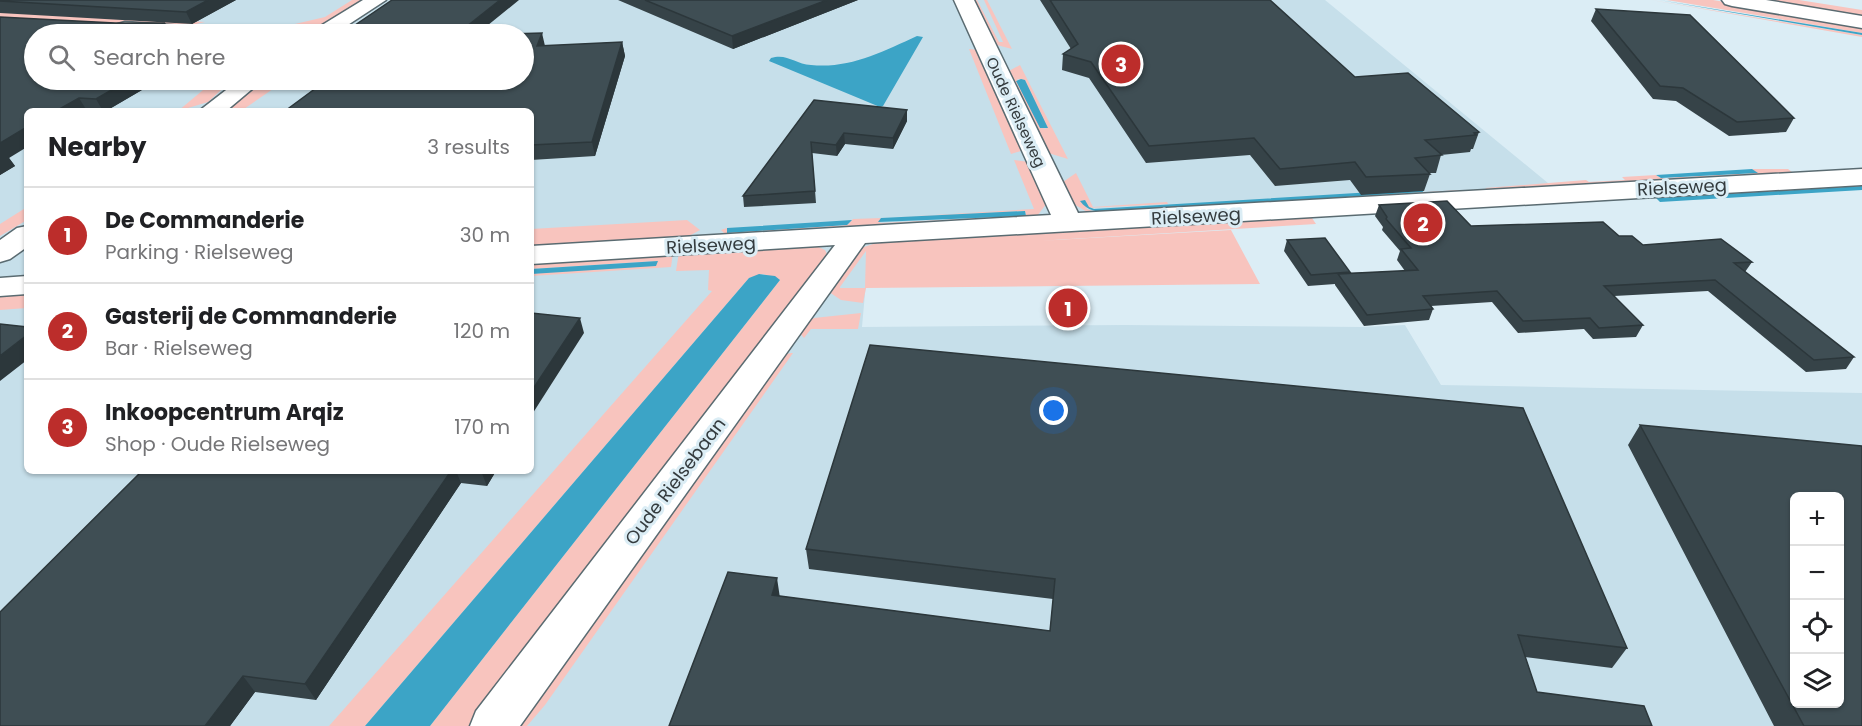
<!DOCTYPE html>
<meta charset="utf-8">
<style>
body{margin:0;font-family:Poppins,sans-serif;background:#f6f6f6;color:#202124}
.controls{position:absolute;right:18px;bottom:18px;display:grid;overflow:hidden;border-radius:9px;box-shadow:0 2px 4px #0004}
.controls button{width:54px;height:54px;display:grid;place-items:center;padding:0;border:0;border-bottom:2px solid #e0e0e0;background:#fff;color:#202124;font:30px sans-serif}
.you{position:absolute;left:1054px;top:411px;width:21px;height:21px;margin:-15px;border:4px solid #fff;border-radius:50%;background:#1a73e8;box-shadow:0 0 0 9px #1a73e833}
.badge{display:grid;place-items:center;width:39px;height:39px;border-radius:50%;background:#bc2d2b;color:#fff;font-size:20px;font-weight:700}
.pin{position:absolute;translate:-50% -50%;border:3px solid #fff;box-shadow:0 2px 6px #0006}
.list{margin:0;padding:0;list-style:none}
h2{display:flex;justify-content:space-between;align-items:center;height:78px;margin:0;padding:0 24px;font-size:26px}
h2 small{font-size:20px;font-weight:400;color:#757577}
.list li{display:grid;grid-template-columns:39px 1fr auto;gap:18px;align-items:center;box-sizing:border-box;height:96px;padding:0 24px;border-top:2px solid #e0e0e0}
.list b{display:block;font-size:22px;white-space:nowrap}
.list p{margin:0;font-size:20px;white-space:nowrap;color:#757577}
.list em{font-size:20px;font-style:normal;color:#757577}
.icon{flex:none;width:33px;height:33px;fill:none;stroke:currentColor;stroke-width:2;stroke-linecap:round;stroke-linejoin:round}
.map{position:relative;flex:none;width:1862px;height:726px;overflow:hidden}
.search{position:absolute;background:#fff;box-shadow:0 2px 4px #0004;left:24px;top:24px;width:510px;height:66px;display:flex;align-items:center;gap:15px;box-sizing:border-box;padding:0 21px;border-radius:33px;color:#757577;font-size:22px}
.panel{position:absolute;background:#fff;box-shadow:0 2px 4px #0004;left:24px;top:108px;width:510px;height:366px;border-radius:9px}
.map>svg:first-child{display:block}
</style>
<div class="map">
<svg width="1862" height="726" viewBox="0 0 1862 726">
<rect width="100%" height="100%" fill="#dbedf5"/>
<!-- built -->
<path fill="#c6dfea" fill-rule="evenodd" d="M0 0H1325L1554 188 871 226 862 327 1125 325 1362 327 1405 325 1441 385 1862 393V726H0ZM34 34H524V80H34ZM27 111H531V471H27ZM1794 496H1840V704H1794Z"/>
<!-- green -->
<path fill="#f8c4be" fill-rule="evenodd" d="M352 0H366C352 9 338 20 323 28 295 41 259 35 231 31L227 24 282 27 325 17Z
M972 0H977L999 42H1003L984 0H987L1012 49 993 44Z
M1651 0 1862 35V37Z
M1667 0H1713L1862 25V33Z
M1750 0H1799L1862 10V18Z
M0 10 205 22 183 27 157 26 0 17Z
M969 49 979 50 1024 150 1011 154Z
M1020 65 1068 159 1045 152 1007 72ZM1017 79 1025 80 1046 129 1040 127Z
M215 80H232L208 102 178 111Z
M267 80H286L241 111H224Z
M1014 160 1029 162 1047 203 1034 220 729 238 721 230 727 228 728 233 847 225 853 219 881 218 879 222 881 223 1026 216 1025 211 902 217 1034 209Z
M1752 169H1788L1796 175 1495 193 1485 188 1586 180 1589 182 1625 180 1622 177 1656 175 1661 178 1756 173Z
M1076 173 1093 207 1167 202 1168 204 1085 208 1094 212 1460 190V195L1094 216 1072 203 1060 184Z
M27 207V220L0 236V224Z
M1310 215 1316 224 1037 241 1231 230 1260 284 866 288 863 303 841 300 829 292 861 248 882 241ZM866 251 865 288H840V287Z
M687 220 700 230 680 241 531 250V229Z
M816 246 825 250 828 256 479 726H430L780 280 763 274 749 278 365 726H329L712 291 708 290 709 270 676 271 679 252Z
M673 253 671 267 531 276V274L657 261 531 269V261Z
M27 292V308L0 310V293Z
M861 313 858 329H811L804 338 797 330 814 318Z
M791 353H793L545 705 527 726H507L778 356Z"/>
<!-- water -->
<path fill="#3ca4c6" d="M1659 0 1862 33V35Z
M917 36 923 37 883 106 880 107 769 61 771 58C787 53 795 64 811 65 849 69 882 52 917 36Z
M1021 79 1025 80 1048 128H1040L1016 81Z
M1752 169 1758 173 1661 178 1656 175Z
M1862 186V190L1660 202 1656 198Z
M1422 189 1423 192 1114 212C1100 212 1089 213 1080 201L1085 200 1089 207 1094 209Z
M1025 211 1026 216 878 222 881 218Z
M852 220 847 225 727 233V228Z
M658 261 656 266 531 274V269Z
M759 274 775 276 780 280 430 726H365L749 278Z"/>
<g fill="none" stroke-linecap="round" stroke-linejoin="round">
<defs>
<path id="minor" d="M363 0H386L334 34H311L314 30Z
M954 0H974L1078 213 1862 169V185L865 243 520 726H470L476 711 835 245 531 264V246L1051 215Z
M1722 0H1766L1862 16V28L1732 6 1725 4Z
M125 22 213 28 220 30 223 34H132L118 32 115 28 118 24Z
M239 80H263L226 111H199Z
M27 226V247L10 259 0 262V240L17 228Z
M27 276V294L0 296V278Z"/>
</defs>
<!-- minor casing -->
<use href="#minor" stroke="#5a6b71" stroke-width="3"/>
<!-- minor -->
<use href="#minor" fill="#fff" fill-rule="evenodd"/>
</g>
<!-- wall -->
<path fill="#364348" d="M0 0H236L192 24 0 13Z
M618 0H858L733 49Z
M1040 0H1270L1355 77 1479 132 1473 149H1471L1470 152 1441 155 1436 173H1430V174L1424 191 1361 195 1350 180 1275 186 1250 155 1146 163 1089 78 1062 70 1063 54 1071 49Z
M1596 9 1794 118 1786 132 1729 136 1676 101 1653 99 1591 21Z
M0 17 115 23H165L171 34H34V80H159L106 111H27L9 158 15 166 0 175Z
M622 42 625 56 595 156 531 160V111L315 89 313 85 545 46Z
M814 100 907 121 893 149 845 144 837 156 812 153 816 203 744 207 743 196Z
M1379 205 1471 226 1619 236 1643 245 1752 262 1745 272 1854 357 1846 369 1806 372 1708 291 1614 296 1643 325 1636 337 1593 339 1584 329 1518 333 1492 302 1431 306 1433 309 1429 320 1364 326 1335 285V284L1308 286 1284 251 1287 240 1350 272V273L1405 271 1397 260 1400 251 1382 230 1383 227 1375 216Z
M1640 425 1862 726H1774L1628 445Z
M142 471H496L487 486 461 483 316 700 255 692 230 726Z
M806 549 1627 648 1612 668 1525 657 669 726 780 596 1050 631 1053 599 809 569Z"/>
<!-- shaded-wall -->
<path fill="#2c373b" d="M208 0H236L192 24 186 12Z
M500 0H519L477 34H457Z
M827 0H858L733 49 732 36Z
M165 23 171 34H145Z
M542 33 545 46H537Z
M622 42 625 56 595 156 592 142Z
M129 80H159L106 111H103L96 99Z
M79 98 87 111H56Z
M907 110V121L893 149V138Z
M27 127V147L9 158 15 166 0 175V143Z
M844 133 845 144 837 156 836 145Z
M580 318 584 333 531 416V392Z
M27 335V360L0 381V356Z
M451 471H456L461 483 316 700 305 684Z
M481 471H496L487 486Z
M777 578 780 598 772 595Z
M243 676 255 692 230 726H205Z"/>
<!-- building -->
<path fill="#3f4e54" stroke="#2c373b" stroke-width="1.5" fill-rule="evenodd" d="M0 0H208L186 12 0 1Z
M392 0H500L457 34H342Z
M645 0H827L732 36Z
M1050 0H1270L1355 77 1408 73 1479 132 1474 133 1476 135 1425 140 1442 155 1415 158 1430 174 1366 177 1355 162 1280 169 1254 138 1149 146 1091 62 1063 54 1078 44Z
M1596 9 1690 15 1794 118 1737 122 1683 88 1660 86Z
M0 17 115 23H165L145 34H34V80H129L96 99 79 98 56 111H27V127L0 143Z
M542 33 537 46 622 42 592 142 531 145V111H285L320 85H313L320 80H524V34H507Z
M814 100 907 110 893 138 844 133 836 145 811 142 815 191 743 196Z
M1447 201 1471 226 1603 222 1619 236H1632L1643 245 1721 239 1752 262 1734 263 1854 357 1814 360 1715 280 1604 286 1643 325 1599 328 1590 318 1523 321 1497 291 1423 296 1433 309 1367 315 1338 274 1418 270 1401 249 1411 248 1386 219 1387 217 1379 205Z
M1325 238 1350 272 1311 275 1287 240Z
M531 313 580 318 531 392Z
M0 324 27 327V335L0 356Z
M870 345 1523 408 1627 648 1518 635 1537 692 1644 706 1652 726H669L728 572 777 578 772 595 1050 631 1055 579 806 549Z
M1640 425 1862 446V726H1804ZM1794 496H1839V704H1794Z
M142 471H451L305 684 243 676 205 726H0V612Z"/>
<g text-anchor="middle" dominant-baseline="central" stroke-width="6" stroke-linejoin="round" paint-order="stroke">
<!-- far-street labels -->
<g font-size="15" fill="#343b3e" stroke="#dbedf5">
<text transform="translate(1016 112) rotate(65)">Oude Rielseweg</text>
</g>
<!-- street labels -->
<g font-size="18" fill="#343b3e" stroke="#dbedf5">
<text transform="translate(1682 187) rotate(-3)">Rielseweg</text>
<text transform="translate(1196 216) rotate(-3)">Rielseweg</text>
<text transform="translate(711 245) rotate(-3)">Rielseweg</text>
<text transform="translate(675 481) rotate(-53)">Oude Rielsebaan</text>
</g>
</g>
</svg>
<div class="controls">
<button>+</button>
<button>−</button>
<button><svg class="icon" aria-label="locate" viewBox="0 0 24 24"><circle cx="12" cy="12" r="6"/><path d="M12 2v4M12 18v4M2 12h4M18 12h4"/></svg></button>
<button><svg class="icon" aria-label="layers" viewBox="0 0 24 24"><path d="M12 4l9 5-9 5-9-5zM3 14l9 5 9-5"/></svg></button>
</div>
<div class="you"></div>
<div class="pin badge" style="left:1068px;top:308px">1</div>
<div class="pin badge" style="left:1423px;top:223px">2</div>
<div class="pin badge" style="left:1121px;top:64px">3</div>
<div class="search"><svg class="icon" aria-label="search" viewBox="0 0 24 24"><circle cx="10" cy="10" r="6"/><path d="M15 15l6 6"/></svg>Search here</div>
<section class="panel">
<h2>Nearby<small>3 results</small></h2>
<ul class="list">
<li><span class="badge">1</span><div><b>De Commanderie</b><p>Parking · Rielseweg</p></div><em>30 m</em></li>
<li><span class="badge">2</span><div><b>Gasterij de Commanderie</b><p>Bar · Rielseweg</p></div><em>120 m</em></li>
<li><span class="badge">3</span><div><b>Inkoopcentrum Arqiz</b><p>Shop · Oude Rielseweg</p></div><em>170 m</em></li>
</ul>
</section>
</div>
